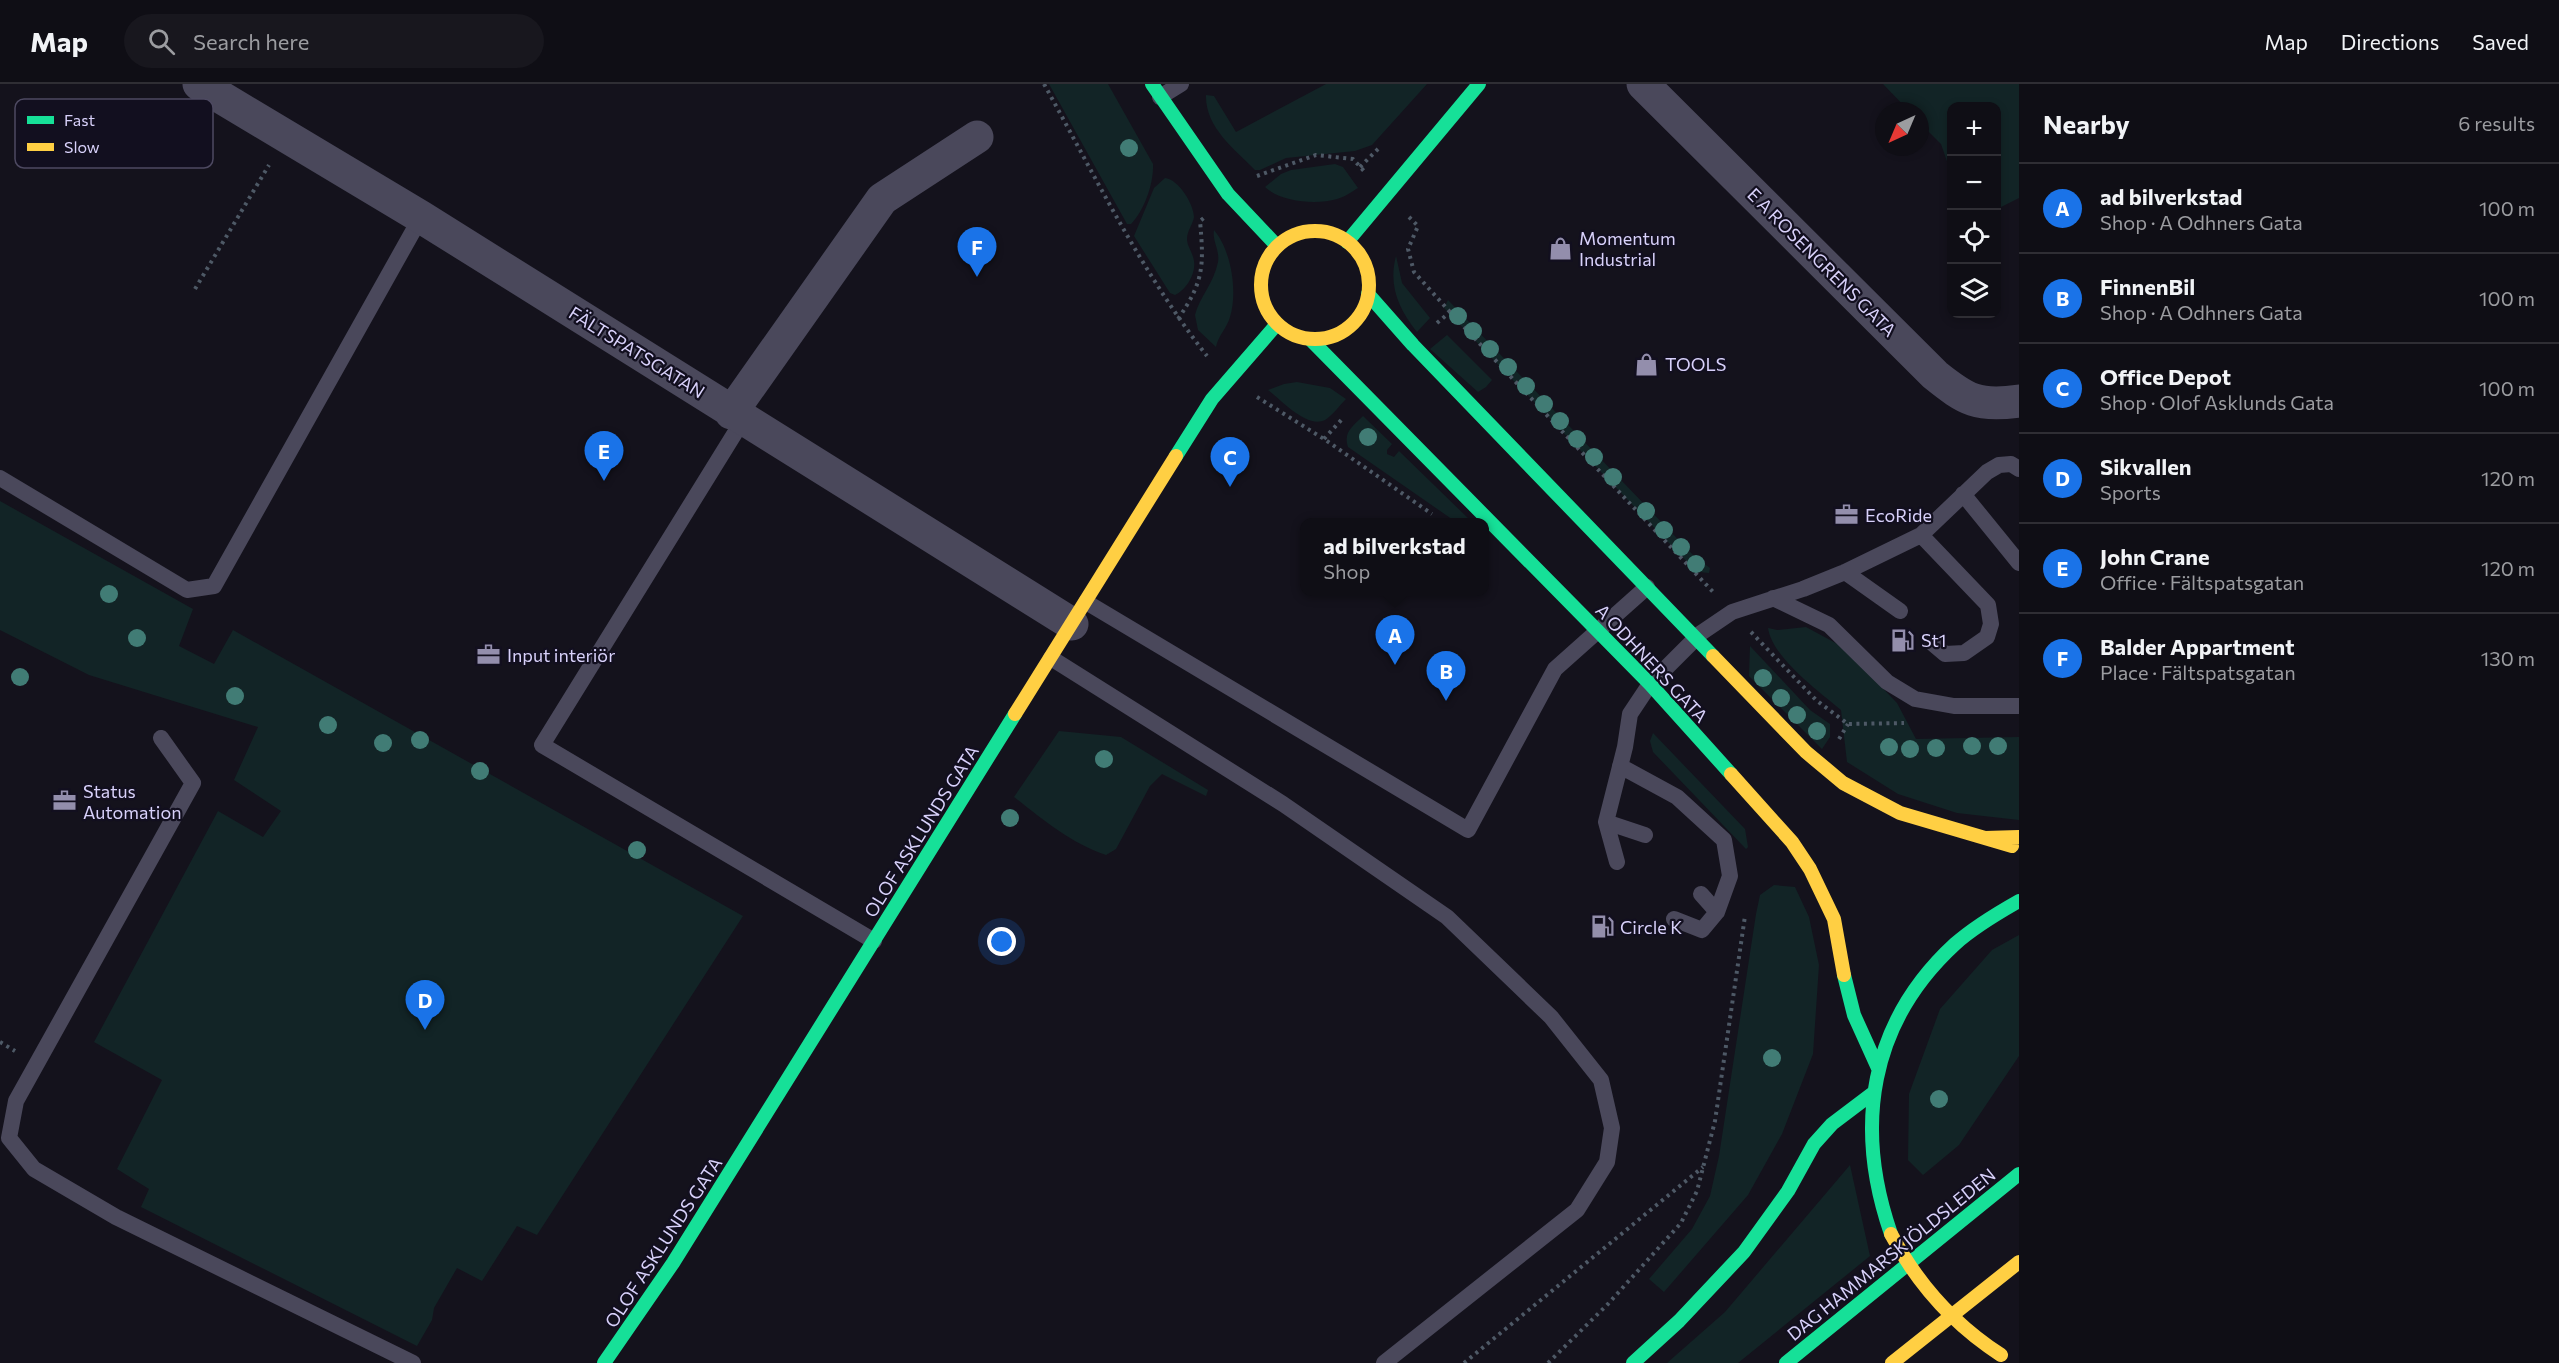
<!DOCTYPE html>
<meta charset="utf-8">
<style>
body{margin:0;font-family:Commissioner,sans-serif;background:#18171e;color:#f1f3f6}
.controls{position:absolute;right:18px;top:18px;display:grid;overflow:hidden;border-radius:12px;box-shadow:0 3px 9px #0003}
.controls button{width:54px;height:54px;display:grid;place-items:center;padding:0;border:0;border-bottom:2px solid #2f2e34;background:#0f0e15;color:#f1f3f6;font:30px sans-serif}
.compass{position:absolute;left:1875px;top:18px;width:54px;height:54px;border-radius:50%;background:#0f0e15;box-shadow:0 3px 9px #0003;rotate:224deg}
.you{position:absolute;left:1002px;top:858px;width:21px;height:21px;margin:-15px;border:4px solid #fff;border-radius:50%;background:#1a73e8;box-shadow:0 0 0 9px #1a73e833}
.badge{display:grid;place-items:center;width:39px;height:39px;border-radius:50%;background:#1a73e8;color:#fff;font-size:20px;font-weight:700}
.pin{position:absolute;translate:-50% -50px;filter:drop-shadow(0 2px 3px #0008)}
.pin::after{content:'';position:absolute;top:32px;width:21px;height:18px;background:inherit;clip-path:polygon(0 0,100% 0,50% 100%)}
.popup{position:absolute;left:1300px;top:434px;width:189px;height:78px;box-sizing:border-box;display:grid;place-content:center;border-radius:12px;background:#0f0e15;filter:drop-shadow(0 2px 4px #0005);font-size:20px;white-space:nowrap;color:#9b9ca0}
.popup b{font-size:22px;color:#f1f3f6}
.popup::after{content:'';position:absolute;left:50%;top:100%;margin-left:-12px;border:12px solid transparent;border-top-color:#0f0e15}
.list{margin:0;padding:0;list-style:none}
h2{display:flex;justify-content:space-between;align-items:center;height:78px;margin:0;padding:0 24px;font-size:26px}
h2 small{font-size:20px;font-weight:400;color:#9b9ca0}
.list li{display:grid;grid-template-columns:39px 1fr auto;gap:18px;align-items:center;box-sizing:border-box;height:90px;padding:0 24px;border-top:2px solid #2f2e34}
.list b{display:block;font-size:22px;white-space:nowrap}
.list p{margin:0;font-size:20px;white-space:nowrap;color:#9b9ca0}
.list em{font-size:20px;font-style:normal;color:#9b9ca0}
.icon{flex:none;width:33px;height:33px;fill:none;stroke:currentColor;stroke-width:2;stroke-linecap:round;stroke-linejoin:round}
.map{position:relative;flex:none;width:2019px;height:1279px;overflow:hidden}
header{display:flex;align-items:center;gap:36px;box-sizing:border-box;height:84px;padding:0 30px;background:#0f0e15;border-bottom:2px solid #2f2e34}
header strong{font-size:28px}
nav{display:flex;gap:33px;margin-inline-start:auto;font-size:21px}
.search{width:420px;height:54px;background:#18171e;display:flex;align-items:center;gap:15px;box-sizing:border-box;padding:0 21px;border-radius:33px;color:#9b9ca0;font-size:22px}
main{display:flex}
aside{flex:1;background:#0f0e15}
.map>svg:first-child{display:block}
</style>
<header>
<strong>Map</strong>
<div class="search"><svg class="icon" aria-label="search" viewBox="0 0 24 24"><circle cx="10" cy="10" r="6"/><path d="M15 15l6 6"/></svg>Search here</div>
<nav><a>Map</a><a>Directions</a><a>Saved</a></nav>
</header>
<main>
<div class="map">
<svg width="2019" height="1279" viewBox="0 0 2019 1279">
<rect width="100%" height="100%" fill="#14121c"/>
<!-- green -->
<path fill="#122426" d="M1049 0H1108L1153 80C1154 99 1144 127 1131 140H1127Z
M1326 0H1427L1372 61 1355 67 1286 74 1260 86H1255C1234 65 1205 43 1206 11L1214 12 1236 48Z
M1883 0H2019V114L1997 125 1996 22H1952L1951 89 1941 60 1920 39V27H1909Z
M1335 80 1343 83 1358 104C1351 108 1345 113 1337 115 1316 121 1281 118 1265 103L1281 90 1291 86Z
M1165 94C1178 95 1194 120 1194 133 1193 140 1187 147 1187 155 1187 162 1193 169 1194 177 1196 190 1186 206 1175 211L1170 209 1134 152 1154 104Z
M1214 146C1231 166 1238 207 1230 233 1227 244 1218 252 1216 263L1198 246 1195 231C1199 214 1214 199 1218 178 1220 166 1212 157 1214 146Z
M1396 172 1402 199 1430 234 1417 248C1399 225 1388 202 1396 172Z
M1448 216 1694 472 1710 484 1709 489 1700 488 1691 482 1444 224Z
M1447 251 1492 296 1486 303 1478 308 1430 265Z
M1297 298 1330 304 1346 315C1339 322 1333 331 1325 336 1307 345 1281 316 1268 306L1284 300Z
M1363 332 1392 360 1387 366V370L1394 373 1399 367 1472 438H1456L1348 363C1343 348 1353 342 1363 332Z
M0 417 193 525 179 562 214 580 233 546 743 832 537 1151 517 1142 482 1197 457 1184 434 1224 432 1236 417 1262 141 1123 149 1105 117 1085 162 996 94 958 218 727 263 753 281 727 234 696 258 643 89 591 0 546Z
M1806 543 1843 563 1897 619 1916 655 2019 653V736L1957 729 1898 710 1847 678 1841 626C1818 607 1772 573 1768 544L1777 546Z
M1750 562 1810 626 1830 640V653L1822 665 1749 592Z
M1059 647 1121 653 1208 706 1206 712 1162 690 1150 702 1116 765 1106 771C1072 760 1042 735 1014 713Z
M1653 649 1745 745 1748 763 1746 765 1653 668 1650 657Z
M1774 801 1795 803 1809 833 1819 881 1813 970 1782 1050 1748 1111 1664 1208 1649 1195 1692 1145 1710 1112 1719 1072 1756 830 1760 811Z
M2019 851V972L1959 1061 1923 1091 1908 1076 1909 1010 1940 925 1992 866Z
M1850 1081 1870 1172 1738 1279H1667L1725 1228Z"/>
<g fill="none" stroke-linecap="round" stroke-linejoin="round">
<!-- path -->
<path stroke="#4e5966" stroke-width="4" stroke-dasharray="3 4.5" stroke-linecap="butt" d="M1044 0C1095 92 1142 189 1207 272
M1360 83 1379 64
M1257 92 1316 71 1353 75 1364 87
M1409 133 1418 142 1408 165 1414 188 1450 228
M195 205 269 81
M1178 235C1204 197 1204 182 1200 137L1205 133
M1437 239 1450 228 1715 510
M1257 313 1324 355 1432 430
M1324 355 1343 334
M1751 548 1816 616 1848 640 1904 639
M1839 655 1848 640
M0 958 15 967
M1464 1279 1703 1083
M1548 1279 1608 1220 1681 1139 1697 1107 1715 1037 1745 832"/>
<!-- lane -->
<path stroke="#4a485b" stroke-width="16" d="M1160 13 1181 0
M743 336 542 661 874 857
M0 394 187 506 214 502 421 133
M1963 410 2019 479
M1921 451 1988 521 1991 540 1987 553 1964 569 1945 570 1932 559
M1845 488 1900 527
M1773 514 1829 541 1887 598 1915 615 1954 622H2019
M1086 518 1468 746 1555 585 1647 503
M1051 574 1283 720 1447 833 1551 933 1601 996 1612 1044 1607 1078 1577 1126 1384 1279
M161 654 193 699 16 1017 9 1054 34 1085 116 1133 413 1279
M1620 682 1677 713 1724 756 1730 792 1717 828 1702 846 1674 835
M1606 738 1645 751
M1617 778 1606 738 1625 663 1630 630 1650 600 1701 549 1732 528 1803 505 1845 488 1921 451 1987 388 1999 381 2011 380 2019 385
M1701 810 1717 828"/>
<!-- street -->
<path stroke="#4a485b" stroke-width="33" d="M199 0 421 133 1072 540
M1643 0 1935 291C1966 316 1978 323 2019 317
M731 329 882 115 977 53"/>
<!-- fast -->
<path stroke="#16e098" stroke-width="14" d="M1152 0 1228 110 1277 162
M1347 158 1479 0
M1368 210 1413 261 1713 572
M1310 255 1650 600 1731 690
M1176 372 1212 315 1277 240
M1844 891 1854 931 1878 984
M1891 1150C1854 1043 1869 939 1955 860 1974 843 1996 830 2019 817
M604 1279 673 1179 1015 630
M1633 1279 1679 1237 1744 1168 1788 1107 1814 1060 1832 1040 1873 1009
M1786 1279 2019 1090"/>
<!-- slow -->
<path stroke="#ffcf43" stroke-width="14" d="M1261 201a54 54 0 1 1 108 0a54 54 0 1 1-108 0Z
M1713 572 1806 668 1843 699 1900 729 2012 762
M1015 630 1176 372
M1731 690 1792 758 1810 785 1834 835 1844 891
M1985 754 2019 753
M1892 1279 2019 1178"/>
<!-- slow-bridge -->
<path stroke="#ffcf43" stroke-width="14" d="M1891 1150C1918 1201 1953 1240 2001 1271"/>
</g>
<!-- trees -->
<g fill="#417c75">
<circle cx="1129" cy="64" r="9"/>
<circle cx="1458" cy="232" r="9"/>
<circle cx="1473" cy="247" r="9"/>
<circle cx="1490" cy="265" r="9"/>
<circle cx="1508" cy="283" r="9"/>
<circle cx="1526" cy="302" r="9"/>
<circle cx="1544" cy="320" r="9"/>
<circle cx="1560" cy="337" r="9"/>
<circle cx="1368" cy="353" r="9"/>
<circle cx="1577" cy="355" r="9"/>
<circle cx="1594" cy="373" r="9"/>
<circle cx="1613" cy="393" r="9"/>
<circle cx="1646" cy="427" r="9"/>
<circle cx="1664" cy="446" r="9"/>
<circle cx="1681" cy="463" r="9"/>
<circle cx="1696" cy="480" r="9"/>
<circle cx="109" cy="510" r="9"/>
<circle cx="137" cy="554" r="9"/>
<circle cx="20" cy="593" r="9"/>
<circle cx="1763" cy="594" r="9"/>
<circle cx="235" cy="612" r="9"/>
<circle cx="1781" cy="614" r="9"/>
<circle cx="1797" cy="631" r="9"/>
<circle cx="328" cy="641" r="9"/>
<circle cx="1817" cy="647" r="9"/>
<circle cx="420" cy="656" r="9"/>
<circle cx="383" cy="659" r="9"/>
<circle cx="1972" cy="662" r="9"/>
<circle cx="1998" cy="662" r="9"/>
<circle cx="1889" cy="663" r="9"/>
<circle cx="1936" cy="664" r="9"/>
<circle cx="1910" cy="665" r="9"/>
<circle cx="1104" cy="675" r="9"/>
<circle cx="480" cy="687" r="9"/>
<circle cx="1010" cy="734" r="9"/>
<circle cx="637" cy="766" r="9"/>
<circle cx="1772" cy="974" r="9"/>
<circle cx="1939" cy="1015" r="9"/>
</g>
<!-- icons -->
<defs>
<symbol id="shop-bare" viewBox="-9 -9 18 18"><path d="M-5-2.5h2.3a2.7 3.5 0 0 1 5.4 0H5L5.5 6h-11ZM-1.5-2.5h3a1.5 2.3 0 0 0-3 0Z" fill="#938eac" stroke="#120f1f" stroke-width="2.5" paint-order="stroke"/></symbol>
<symbol id="office-bare" viewBox="-9 -9 18 18"><path d="M-6-3h4V-5.5h4V-3h4V5H-6ZM-1-4.5V-3h2v-1.5ZM-6 0V1H6V0Z" fill="#938eac" stroke="#120f1f" stroke-width="2.5" paint-order="stroke"/></symbol>
<symbol id="fuel-bare" viewBox="-9 -9 18 18"><path d="M-5.5-6h7V0h2V4h1.3V-2.5L3-4.5l.8-.8L6-3V5H2.5V1h-1V6h-7ZM-4.2-4.7v3.2H.2V-4.7Z" fill="#938eac" stroke="#120f1f" stroke-width="2.5" paint-order="stroke"/></symbol>
</defs>
<g fill-rule="evenodd">
<use href="#shop-bare" x="1544" y="148" width="33" height="33"/>
<use href="#shop-bare" x="1630" y="264" width="33" height="33"/>
<use href="#office-bare" x="1830" y="414" width="33" height="33"/>
<use href="#fuel-bare" x="1886" y="540" width="33" height="33"/>
<use href="#office-bare" x="472" y="554" width="33" height="33"/>
<use href="#office-bare" x="48" y="700" width="33" height="33"/>
<use href="#fuel-bare" x="1586" y="826" width="33" height="33"/>
</g>
<g text-anchor="middle" dominant-baseline="central" stroke-width="4.5" stroke-linejoin="round" paint-order="stroke">
<!-- poi labels -->
<g font-size="18" fill="#d8d1fa" stroke="#120f1f" text-anchor="start">
<text x="1579" y="154">Momentum<tspan x="1579" dy="21">Industrial</tspan></text>
<text x="1665" y="280">TOOLS</text>
<text x="1865" y="431">EcoRide</text>
<text x="1921" y="556">St1</text>
<text x="507" y="571">Input interiör</text>
<text x="83" y="707">Status<tspan x="83" dy="21">Automation</tspan></text>
<text x="1620" y="843">Circle K</text>
</g>
<!-- street labels -->
<g font-size="18" fill="#d8d1fa" stroke="#120f1f">
<text transform="translate(1822 178) rotate(45)">E A ROSENGRENS GATA</text>
<text transform="translate(637 268) rotate(32)">FÄLTSPATSGATAN</text>
<text transform="translate(1652 579) rotate(47)">A ODHNERS GATA</text>
<text transform="translate(921 747) rotate(-58)">OLOF ASKLUNDS GATA</text>
<text transform="translate(663 1158) rotate(-57)">OLOF ASKLUNDS GATA</text>
<text transform="translate(1891 1170) rotate(-39)">DAG HAMMARSKJÖLDSLEDEN</text>
</g>
</g>
<!-- legend -->
<rect x="15" y="15" width="198" height="69" rx="9" fill="#120f1f" stroke="#4d4961" stroke-width="1.5"/>
<rect x="27" y="32" width="27" height="8" fill="#16e098"/>
<rect x="27" y="59" width="27" height="8" fill="#ffcf43"/>
<g font-size="16" fill="#d8d1fa">
<text x="64" y="42">Fast</text>
<text x="64" y="69">Slow</text>
</g>
</svg>
<div class="controls">
<button>+</button>
<button>−</button>
<button><svg class="icon" aria-label="locate" viewBox="0 0 24 24"><circle cx="12" cy="12" r="6"/><path d="M12 2v4M12 18v4M2 12h4M18 12h4"/></svg></button>
<button><svg class="icon" aria-label="layers" viewBox="0 0 24 24"><path d="M12 4l9 5-9 5-9-5zM3 14l9 5 9-5"/></svg></button>
</div>
<svg class="compass" viewBox="-18 -18 36 36"><path d="M0-13l5 13h-10z" fill="#e53935"/><path d="M0 13l5-13h-10z" fill="#9b9ca0"/></svg>
<div class="you"></div>
<div class="pin badge" style="left:1395px;top:581px">A</div>
<div class="popup"><b>ad bilverkstad</b>Shop</div>
<div class="pin badge" style="left:1446px;top:617px">B</div>
<div class="pin badge" style="left:1230px;top:403px">C</div>
<div class="pin badge" style="left:425px;top:946px">D</div>
<div class="pin badge" style="left:604px;top:397px">E</div>
<div class="pin badge" style="left:977px;top:193px">F</div>
</div>
<aside>
<h2>Nearby<small>6 results</small></h2>
<ul class="list">
<li><span class="badge">A</span><div><b>ad bilverkstad</b><p>Shop · A Odhners Gata</p></div><em>100 m</em></li>
<li><span class="badge">B</span><div><b>FinnenBil</b><p>Shop · A Odhners Gata</p></div><em>100 m</em></li>
<li><span class="badge">C</span><div><b>Office Depot</b><p>Shop · Olof Asklunds Gata</p></div><em>100 m</em></li>
<li><span class="badge">D</span><div><b>Sikvallen</b><p>Sports</p></div><em>120 m</em></li>
<li><span class="badge">E</span><div><b>John Crane</b><p>Office · Fältspatsgatan</p></div><em>120 m</em></li>
<li><span class="badge">F</span><div><b>Balder Appartment</b><p>Place · Fältspatsgatan</p></div><em>130 m</em></li>
</ul>
</aside>
</main>
